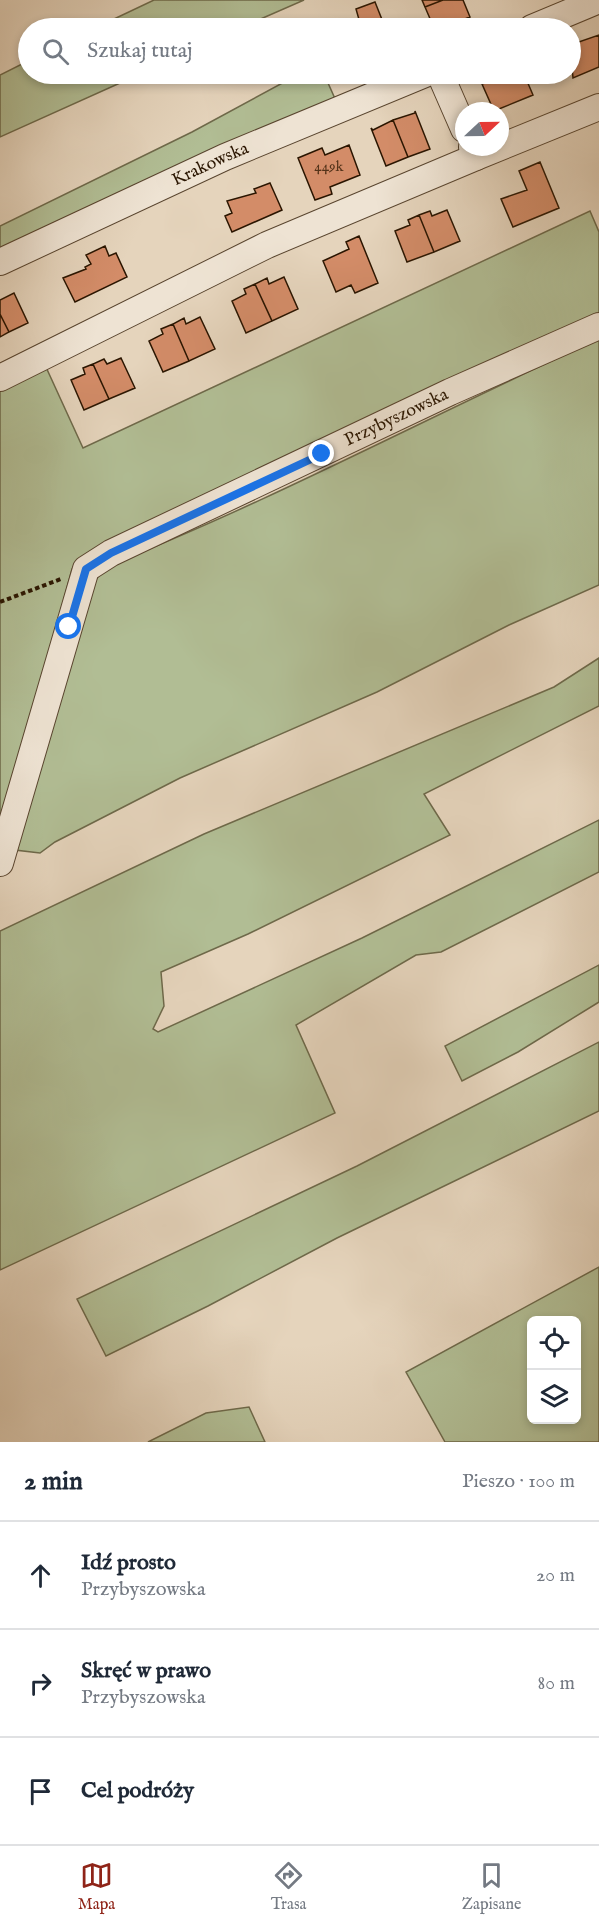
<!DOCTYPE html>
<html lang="pl">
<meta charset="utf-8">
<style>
body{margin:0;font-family:"IM FELL English",serif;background:#f6f6f7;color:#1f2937}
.controls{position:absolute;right:18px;bottom:18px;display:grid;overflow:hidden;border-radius:9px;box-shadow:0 3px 9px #0003}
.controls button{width:54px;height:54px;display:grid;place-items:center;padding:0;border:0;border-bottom:2px solid #e0e1e3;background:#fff;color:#1f2937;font:30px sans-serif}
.compass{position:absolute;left:455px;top:102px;width:54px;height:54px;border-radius:50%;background:#fff;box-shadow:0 3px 9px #0003;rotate:68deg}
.stop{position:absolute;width:18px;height:18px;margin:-14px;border:4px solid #1a73e8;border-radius:50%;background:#fff}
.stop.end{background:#1a73e8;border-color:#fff;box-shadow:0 2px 6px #0008}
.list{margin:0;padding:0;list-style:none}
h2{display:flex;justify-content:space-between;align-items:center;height:78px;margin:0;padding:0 24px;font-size:26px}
h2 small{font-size:20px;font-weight:400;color:#747a83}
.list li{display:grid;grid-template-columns:39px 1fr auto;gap:18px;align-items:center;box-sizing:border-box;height:108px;padding:0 24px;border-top:2px solid #e0e1e3}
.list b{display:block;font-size:22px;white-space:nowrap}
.list p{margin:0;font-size:20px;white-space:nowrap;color:#747a83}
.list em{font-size:20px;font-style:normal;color:#747a83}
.icon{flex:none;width:33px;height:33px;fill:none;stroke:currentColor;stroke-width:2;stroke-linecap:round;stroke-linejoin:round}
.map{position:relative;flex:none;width:599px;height:1442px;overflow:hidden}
.search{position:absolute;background:#fff;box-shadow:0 3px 9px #0003;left:18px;right:18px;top:18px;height:66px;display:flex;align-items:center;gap:15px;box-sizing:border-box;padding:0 21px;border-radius:33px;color:#747a83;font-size:22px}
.sheet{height:402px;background:#fff}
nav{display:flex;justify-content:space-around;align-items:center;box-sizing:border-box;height:84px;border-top:2px solid #e0e1e3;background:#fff;font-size:16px;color:#747a83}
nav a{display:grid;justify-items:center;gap:3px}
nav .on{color:#8f2418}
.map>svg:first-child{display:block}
</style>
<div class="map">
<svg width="599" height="1442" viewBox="0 0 599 1442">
<rect width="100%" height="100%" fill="#e5d4bc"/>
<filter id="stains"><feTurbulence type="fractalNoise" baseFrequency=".00333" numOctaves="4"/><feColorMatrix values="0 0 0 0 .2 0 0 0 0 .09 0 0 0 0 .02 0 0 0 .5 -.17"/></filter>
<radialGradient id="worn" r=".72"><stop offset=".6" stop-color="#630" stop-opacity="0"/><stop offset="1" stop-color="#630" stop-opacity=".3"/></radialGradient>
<!-- green -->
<path fill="#b1bd94" stroke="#6e694a" stroke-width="1.5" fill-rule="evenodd" d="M154 0H304L240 28H95Z
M28 61V74H140L0 137V75Z
M299 74H324L336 101 0 255V226L192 132Z
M590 211 599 232V318L90 557 72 569 0 837V387L45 365 83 448Z
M599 339V585L509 625 377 692 180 778 55 842 40 853 15 850 90 588 105 567C274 500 434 414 599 339Z
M599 658V706L424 794 450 835 248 934 161 972 164 1006 153 1029 158 1032 362 938 599 820V872L441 952 416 955 296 1025 335 1113 0 1270V931L204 834 554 687Z
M599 965V1002L518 1052 462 1081 445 1046Z
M599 1042V1111L337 1238 208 1306 106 1356 77 1299 357 1166Z
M599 1267V1442H445L406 1372ZM532 1320H576V1420H532Z
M249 1407 265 1442H148L206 1413Z"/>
<!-- building -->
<path fill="#d38c68" stroke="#2a1500" stroke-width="1.5" d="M422 0H443L425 7Z
M443 0H463L470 17 441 28H434L425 7Z
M375 2 383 22 386 20 390 28H347L360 23 356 9Z
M599 35V67L573 78 570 45Z
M514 74H524L533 95 494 111 482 84Z
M415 111 430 149 408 157 393 120 415 113Z
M393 120 408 157 386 166 371 128 373 130Z
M349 145 360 175 330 187 332 194 315 200 298 158 322 148 325 155Z
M540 162 559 208 513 227 501 199 527 190 519 171Z
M270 183 282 210 232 232 225 216 232 213 227 201 256 193 254 189Z
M447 210 460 241 434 252 419 215 430 211 432 216Z
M419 215 434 252 407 262 395 231 410 225 408 220Z
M359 236 378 283 355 293 351 285 336 292 323 261 349 249 346 242Z
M105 246 109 256 116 253 127 277 75 302 63 278 86 269 85 267 91 264 86 255Z
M284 277 298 309 272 321 255 284 267 278 269 284Z
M255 284 272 321 246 333 232 301 246 294 244 289Z
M14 293 28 323 9 332 0 314V300Z
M0 314 9 332 0 337Z
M200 317 215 349 189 361 173 324 184 318 186 324Z
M173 324 189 361 163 372 149 341 163 334 161 329Z
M121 358 135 388 109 399 93 364 104 359 107 364Z
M93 364 109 399 84 410 71 380 85 374 83 368Z"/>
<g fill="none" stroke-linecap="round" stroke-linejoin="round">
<defs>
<g id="street">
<path d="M532 28 599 0"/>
<path d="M440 74 464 129"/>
<path d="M472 147 476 157 599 107"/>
<path id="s1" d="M0 262 225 157 425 74"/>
<path d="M0 378 267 245 476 157"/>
<path id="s2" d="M0 863 86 569 111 553 450 392 599 326"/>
</g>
</defs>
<!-- street casing -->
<use href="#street" stroke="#59452f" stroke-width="28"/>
<!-- path -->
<path stroke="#2a1500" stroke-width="4" stroke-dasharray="4.5 3" stroke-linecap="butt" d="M0 602 61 579"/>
<!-- street -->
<use href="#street" stroke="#eee3d3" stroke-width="26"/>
</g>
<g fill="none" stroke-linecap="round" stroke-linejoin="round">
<!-- route -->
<path stroke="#1a73e8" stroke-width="8" d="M69 627 86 569 111 553 322 454"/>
</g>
<g text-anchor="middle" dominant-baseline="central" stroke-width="6" stroke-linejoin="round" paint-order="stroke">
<!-- number labels -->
<g font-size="15" fill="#54331a">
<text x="329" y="166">449k</text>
</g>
<!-- street labels -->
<g font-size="18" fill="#2a1500" stroke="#eee3d3">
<text stroke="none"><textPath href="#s1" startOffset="232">Krakowska</textPath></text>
<text stroke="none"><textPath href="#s2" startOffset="652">Przybyszowska</textPath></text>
</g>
</g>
<rect width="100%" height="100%" filter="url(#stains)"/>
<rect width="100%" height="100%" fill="url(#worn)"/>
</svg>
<div class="controls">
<button><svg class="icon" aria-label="locate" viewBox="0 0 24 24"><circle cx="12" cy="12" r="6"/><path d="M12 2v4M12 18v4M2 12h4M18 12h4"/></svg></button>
<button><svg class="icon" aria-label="layers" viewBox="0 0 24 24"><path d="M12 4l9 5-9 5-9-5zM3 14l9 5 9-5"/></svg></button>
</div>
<svg class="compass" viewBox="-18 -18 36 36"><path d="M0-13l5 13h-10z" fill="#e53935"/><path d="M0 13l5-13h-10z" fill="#747a83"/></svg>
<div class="stop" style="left:69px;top:627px"></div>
<div class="stop end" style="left:322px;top:454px"></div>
<div class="search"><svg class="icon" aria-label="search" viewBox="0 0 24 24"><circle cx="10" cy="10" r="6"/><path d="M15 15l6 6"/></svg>Szukaj tutaj</div>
</div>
<section class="sheet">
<h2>2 min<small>Pieszo · 100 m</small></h2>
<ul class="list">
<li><svg class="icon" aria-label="ahead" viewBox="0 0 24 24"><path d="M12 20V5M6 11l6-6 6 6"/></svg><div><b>Idź prosto</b><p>Przybyszowska</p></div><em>20 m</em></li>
<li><svg class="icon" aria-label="right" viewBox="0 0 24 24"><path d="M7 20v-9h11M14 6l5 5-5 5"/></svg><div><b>Skręć w prawo</b><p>Przybyszowska</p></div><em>80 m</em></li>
<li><svg class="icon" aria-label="arrive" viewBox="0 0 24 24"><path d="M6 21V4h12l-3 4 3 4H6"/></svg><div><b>Cel podróży</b></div></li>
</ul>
</section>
<nav>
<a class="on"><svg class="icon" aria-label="map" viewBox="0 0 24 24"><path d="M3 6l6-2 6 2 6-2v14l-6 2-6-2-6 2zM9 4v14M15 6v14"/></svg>Mapa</a>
<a><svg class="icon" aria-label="directions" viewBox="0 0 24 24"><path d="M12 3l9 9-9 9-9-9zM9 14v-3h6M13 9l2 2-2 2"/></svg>Trasa</a>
<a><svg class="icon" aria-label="saved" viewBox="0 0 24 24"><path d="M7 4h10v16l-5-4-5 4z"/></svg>Zapisane</a>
</nav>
